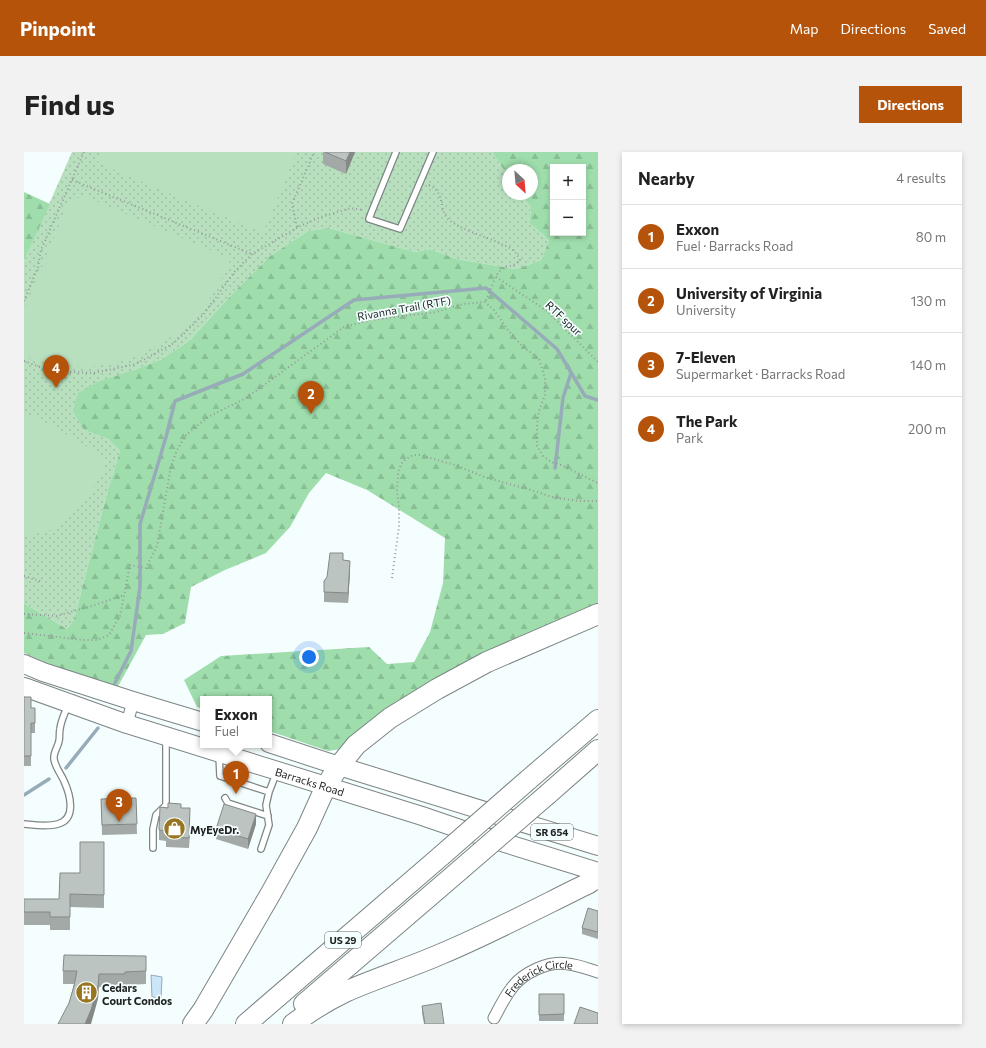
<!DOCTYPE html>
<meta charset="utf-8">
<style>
body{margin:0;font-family:Commissioner,sans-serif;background:#f2f2f2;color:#222}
.controls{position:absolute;right:12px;top:12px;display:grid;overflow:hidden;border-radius:0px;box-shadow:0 2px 6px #0003}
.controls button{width:36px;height:36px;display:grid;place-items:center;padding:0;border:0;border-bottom:1px solid #e0e0e0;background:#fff;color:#222;font:20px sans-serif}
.compass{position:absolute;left:478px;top:12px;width:36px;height:36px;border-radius:50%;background:#fff;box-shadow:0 2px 6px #0003;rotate:154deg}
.you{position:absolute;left:285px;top:505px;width:14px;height:14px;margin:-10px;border:3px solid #fff;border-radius:50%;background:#1a73e8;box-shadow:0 0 0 6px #1a73e833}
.badge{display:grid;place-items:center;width:26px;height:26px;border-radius:50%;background:#b45309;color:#fff;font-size:13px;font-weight:700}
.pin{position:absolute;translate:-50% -33px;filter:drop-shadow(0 1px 2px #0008)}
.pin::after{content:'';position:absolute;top:21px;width:14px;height:12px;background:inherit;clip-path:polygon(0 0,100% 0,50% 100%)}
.popup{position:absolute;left:176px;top:544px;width:72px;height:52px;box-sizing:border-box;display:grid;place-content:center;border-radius:0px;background:#fff;filter:drop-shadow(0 1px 3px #0005);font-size:13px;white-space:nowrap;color:#767676}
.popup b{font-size:15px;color:#222}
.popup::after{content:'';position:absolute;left:50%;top:100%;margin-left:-8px;border:8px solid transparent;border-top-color:#fff}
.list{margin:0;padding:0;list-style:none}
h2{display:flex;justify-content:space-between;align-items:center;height:52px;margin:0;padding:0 16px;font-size:17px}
h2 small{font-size:13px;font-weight:400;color:#767676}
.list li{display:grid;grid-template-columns:26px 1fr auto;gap:12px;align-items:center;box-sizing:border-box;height:64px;padding:0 16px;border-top:1px solid #e0e0e0}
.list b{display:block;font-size:15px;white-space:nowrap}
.list p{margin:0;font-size:13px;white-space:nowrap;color:#767676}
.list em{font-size:13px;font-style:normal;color:#767676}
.map{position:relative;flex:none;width:574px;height:872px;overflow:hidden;border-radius:0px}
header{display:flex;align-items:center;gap:24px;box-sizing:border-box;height:56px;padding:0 20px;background:#b45309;color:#fff}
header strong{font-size:19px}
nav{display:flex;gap:22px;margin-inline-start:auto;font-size:14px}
.intro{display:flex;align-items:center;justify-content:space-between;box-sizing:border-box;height:96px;padding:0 24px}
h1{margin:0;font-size:28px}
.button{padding:10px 18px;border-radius:0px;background:#b45309;color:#fff;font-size:14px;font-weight:700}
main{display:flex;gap:24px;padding:0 24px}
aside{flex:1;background:#fff;border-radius:0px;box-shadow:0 2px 6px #0003}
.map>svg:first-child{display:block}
</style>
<header>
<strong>Pinpoint</strong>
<nav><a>Map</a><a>Directions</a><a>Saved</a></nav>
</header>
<div class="intro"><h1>Find us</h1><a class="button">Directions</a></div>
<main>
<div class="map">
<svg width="574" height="872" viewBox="0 0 574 872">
<defs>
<pattern id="grass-dots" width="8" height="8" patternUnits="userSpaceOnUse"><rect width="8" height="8" fill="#b8e0bf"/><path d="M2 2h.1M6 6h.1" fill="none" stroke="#9ec0a4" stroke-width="1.8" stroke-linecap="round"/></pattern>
<pattern id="forest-firs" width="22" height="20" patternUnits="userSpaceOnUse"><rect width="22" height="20" fill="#9fdeac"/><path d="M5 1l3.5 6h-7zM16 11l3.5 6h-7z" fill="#88be94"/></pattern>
</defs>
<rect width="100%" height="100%" fill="#f5fefe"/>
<!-- grass -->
<path fill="url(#grass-dots)" d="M48 0H470V3L484 24V42H497L507 56 505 71 525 88 517 108 492 117 433 107 406 97 391 100 305 76 284 79 246 104 209 141 166 188 138 207 107 219 60 278 84 287 96 299 83 341 50 467 43 477 0 451V109Z"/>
<!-- forest -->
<path fill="url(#forest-firs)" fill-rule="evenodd" d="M470 0H574V454L318 597 304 599 245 579V547H179V557L173 555 160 528 197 504 345 495 363 512 390 510 406 480 419 431 421 386 343 338 302 321 285 341 266 375 242 401 201 418 167 435 161 471 139 482 122 483 91 540 0 501V451L43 477 50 467 83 341 96 299 84 287 60 278 49 259 54 241 73 230 107 219 138 207 166 188 209 141 246 104 284 79 305 76 391 100 406 97 433 107 492 117 517 108 525 88 505 71 507 56 497 42H508V18H484V24L470 3ZM529 15H559V81H529Z
M0 40 26 52 0 109Z"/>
<!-- garden -->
<path fill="#b8e0bf" d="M78 0H273L239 81 74 11Z
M60 44 207 107 194 135 179 156 162 176 114 204 89 212 64 215 38 214 11 208 0 204V158L45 49Z
M0 261 21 270 82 306 79 320 65 343 46 363 27 378 0 385Z"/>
<!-- water -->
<path fill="#cae6f8" stroke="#97abb8" d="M127 823 138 825 137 846 128 845Z"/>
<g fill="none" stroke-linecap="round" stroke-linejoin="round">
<!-- stream -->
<path stroke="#97abb8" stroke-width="3.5" d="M531 316 539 246 547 221
M91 531 107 499 116 435V372L142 285 151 249 219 222 330 148 462 136 533 197 561 244 574 248
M42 616 74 576
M0 643 25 627"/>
<defs>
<path id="service" d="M372 0 348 59 345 67 376 77 409 0
M195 603 196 624 245 640 252 622
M201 646 204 651 244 664
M0 672C11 673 23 675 34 672 53 667 46 642 40 629 37 622 31 615 30 607 29 601 34 595 35 589 36 585 35 581 36 577 37 568 41 561 44 553
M129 696V677L132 663 142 653V587
M237 697 245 673 242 653 245 640"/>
<g id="minor">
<path d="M103 572 109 549"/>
<path id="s1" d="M470 866C475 857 480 846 487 837 498 821 525 808 544 812 554 813 564 817 574 820"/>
</g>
<g id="primary">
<path d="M0 512 19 520 109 549 179 570"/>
<path id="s2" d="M0 535 103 572 398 664 436 677 574 720"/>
<path d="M245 591 315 614 574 694"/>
</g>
<path id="motorway" d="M504 628 574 568
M524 642 574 598
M280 852 436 718
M169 872 179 858 247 741 283 676 302 634 315 614 332 593 366 566 413 537 463 510 574 462
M222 872 417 704
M269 872C285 860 302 849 321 840 352 826 385 816 417 802 467 781 516 755 565 731L574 725"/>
</defs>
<!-- service casing -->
<use href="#service" stroke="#7d8585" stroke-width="8"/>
<!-- minor casing -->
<use href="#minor" stroke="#7d8585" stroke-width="13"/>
<!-- primary casing -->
<use href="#primary" stroke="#7d8585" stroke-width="20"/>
<!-- motorway casing -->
<use href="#motorway" stroke="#7d8585" stroke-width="22"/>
<!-- path -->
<path stroke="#939999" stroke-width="2" stroke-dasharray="1 3" stroke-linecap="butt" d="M48 28 228 102
M405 33C422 41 414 56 424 67 433 76 462 85 475 91 480 93 487 96 491 100 493 102 494 105 496 108 490 116 483 112 477 118 471 122 465 143 461 150
M273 75 268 52 290 0
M472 125 523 159 574 210
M0 149 14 115 17 98 60 0
M0 209 26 219 70 221 112 212 150 191 180 162 211 119 228 102 278 73 297 65 327 56 339 58
M0 424 19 430
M368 426 375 375V355L373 338 374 323 377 312 382 307 389 303H396L431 313 463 326 504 337 528 345 554 349H574
M0 462 32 464 68 454 100 443
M0 481 59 488H73L85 483 96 464 106 413 122 416 133 394 147 314 153 298 162 283 184 265 222 246 320 175 348 168 412 160 439 152 461 150 470 158 484 178 498 194 515 207 521 226V243L515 259 513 273V294L519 304 527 310 537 313 574 331"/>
<!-- service -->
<use href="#service" stroke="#fff" stroke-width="5.5"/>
<!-- minor -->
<use href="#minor" stroke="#fff" stroke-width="11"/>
<!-- primary -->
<use href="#primary" stroke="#fff" stroke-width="18"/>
<!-- motorway -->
<use href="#motorway" stroke="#fff" stroke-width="20"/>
<defs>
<path id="motorway-bridge" d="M417 704 504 628
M436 718 524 642"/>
</defs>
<!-- motorway-bridge casing -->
<use href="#motorway-bridge" stroke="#7d8585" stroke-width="22" stroke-linecap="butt"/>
<!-- motorway-bridge -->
<use href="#motorway-bridge" stroke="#fff" stroke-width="20"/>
</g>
<!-- wall -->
<path fill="#a2a9a6" d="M299 0H331L322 22 299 12Z
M319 408 326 419 324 451 300 450V429Z
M0 545 7 556H11V581H7V614H0Z
M112 646 113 682 78 683 77 647Z
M157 656 166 666 165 696 142 695V689L135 688V678Z
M232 672 224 697 192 687V677Z
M80 690V756L46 755V778H26V773H0V747H35Z
M574 759V787L558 782V776Z
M122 804V832L101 833V835H75L74 847 45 851 50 832H39V819Z
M515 842H540V869H515Z
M398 854 420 872H400L398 861Z"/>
<!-- shaded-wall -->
<path fill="#848987" d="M326 0H331L322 22V9Z
M326 409V419L324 451V441Z
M166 656V666L165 696V686Z
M232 662V672L224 697V687Z
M75 822 74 847 67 872H61Z"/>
<!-- building -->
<path fill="#bcc4c1" stroke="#848987" d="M301 0H326L322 9Z
M306 401H319V408L326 409 324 441 300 440V429L303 425Z
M0 545H7V556H11V571H7V604H0Z
M112 646 113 672 78 673 77 647Z
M144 651 157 652V656H166L165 686 142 685V679L135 678 136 655 144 656Z
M200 652 232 662 224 687 192 677Z
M56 690H80V743L46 742V765H26V760H0V747H35L36 721H56Z
M564 756 574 759V780L558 776Z
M40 803 122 804V819L101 820V822H75L74 834 67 858 61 872H34L45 851 50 834 53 819H39Z
M515 842H540V862L515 863Z
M417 851 420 872H401L398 854Z
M556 855 574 861V872H550Z"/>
<!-- icons -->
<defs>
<symbol id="shop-disc" viewBox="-11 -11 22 22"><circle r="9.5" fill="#98751f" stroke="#f5fefe"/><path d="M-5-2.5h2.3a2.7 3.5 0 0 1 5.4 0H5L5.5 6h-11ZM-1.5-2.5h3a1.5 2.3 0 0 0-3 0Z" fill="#fff"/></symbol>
<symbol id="building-disc" viewBox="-11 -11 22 22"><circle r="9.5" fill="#98751f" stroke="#f5fefe"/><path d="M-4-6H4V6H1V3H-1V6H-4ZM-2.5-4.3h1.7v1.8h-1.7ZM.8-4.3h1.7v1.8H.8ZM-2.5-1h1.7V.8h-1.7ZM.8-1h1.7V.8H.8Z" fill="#fff"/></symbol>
</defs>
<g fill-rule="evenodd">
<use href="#shop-disc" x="138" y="664" width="25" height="25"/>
<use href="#building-disc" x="50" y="828" width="25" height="25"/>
</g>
<g text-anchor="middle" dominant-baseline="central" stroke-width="3.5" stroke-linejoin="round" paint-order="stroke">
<!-- shield labels -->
<g fill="#f5fefe" stroke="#5f6464" stroke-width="1">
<rect x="507" y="672" width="42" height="16" rx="3"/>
<rect x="301" y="780" width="36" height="16" rx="3"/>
</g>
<g font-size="10" font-weight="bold" fill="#1f2222">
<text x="528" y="680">SR 654</text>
<text x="319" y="788">US 29</text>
</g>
<!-- street labels -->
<g font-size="11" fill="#1f2222" stroke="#f5fefe">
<text transform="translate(380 156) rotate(-10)">Rivanna Trail (RTF)</text>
<text transform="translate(540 166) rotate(43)">RTF spur</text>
<text stroke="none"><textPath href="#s2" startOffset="301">Barracks Road</textPath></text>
<text stroke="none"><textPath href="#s1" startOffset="65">Frederick Circle</textPath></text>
</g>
<!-- poi labels -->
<g font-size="11" font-weight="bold" fill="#1f2222" stroke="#f5fefe" text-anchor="start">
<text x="166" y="677">MyEyeDr.</text>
<text x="78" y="835">Cedars<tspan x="78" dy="13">Court Condos</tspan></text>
</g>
</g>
</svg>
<div class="controls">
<button>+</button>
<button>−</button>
</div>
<svg class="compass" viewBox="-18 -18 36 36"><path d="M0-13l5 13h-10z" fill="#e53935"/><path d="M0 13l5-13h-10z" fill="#767676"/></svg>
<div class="you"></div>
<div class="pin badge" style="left:212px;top:642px">1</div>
<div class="popup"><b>Exxon</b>Fuel</div>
<div class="pin badge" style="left:287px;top:262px">2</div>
<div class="pin badge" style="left:95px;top:670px">3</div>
<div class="pin badge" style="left:32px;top:236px">4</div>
</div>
<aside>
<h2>Nearby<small>4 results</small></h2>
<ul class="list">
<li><span class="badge">1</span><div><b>Exxon</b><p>Fuel · Barracks Road</p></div><em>80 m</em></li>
<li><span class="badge">2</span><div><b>University of Virginia</b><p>University</p></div><em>130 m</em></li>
<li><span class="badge">3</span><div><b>7-Eleven</b><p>Supermarket · Barracks Road</p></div><em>140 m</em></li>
<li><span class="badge">4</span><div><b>The Park</b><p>Park</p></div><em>200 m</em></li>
</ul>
</aside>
</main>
